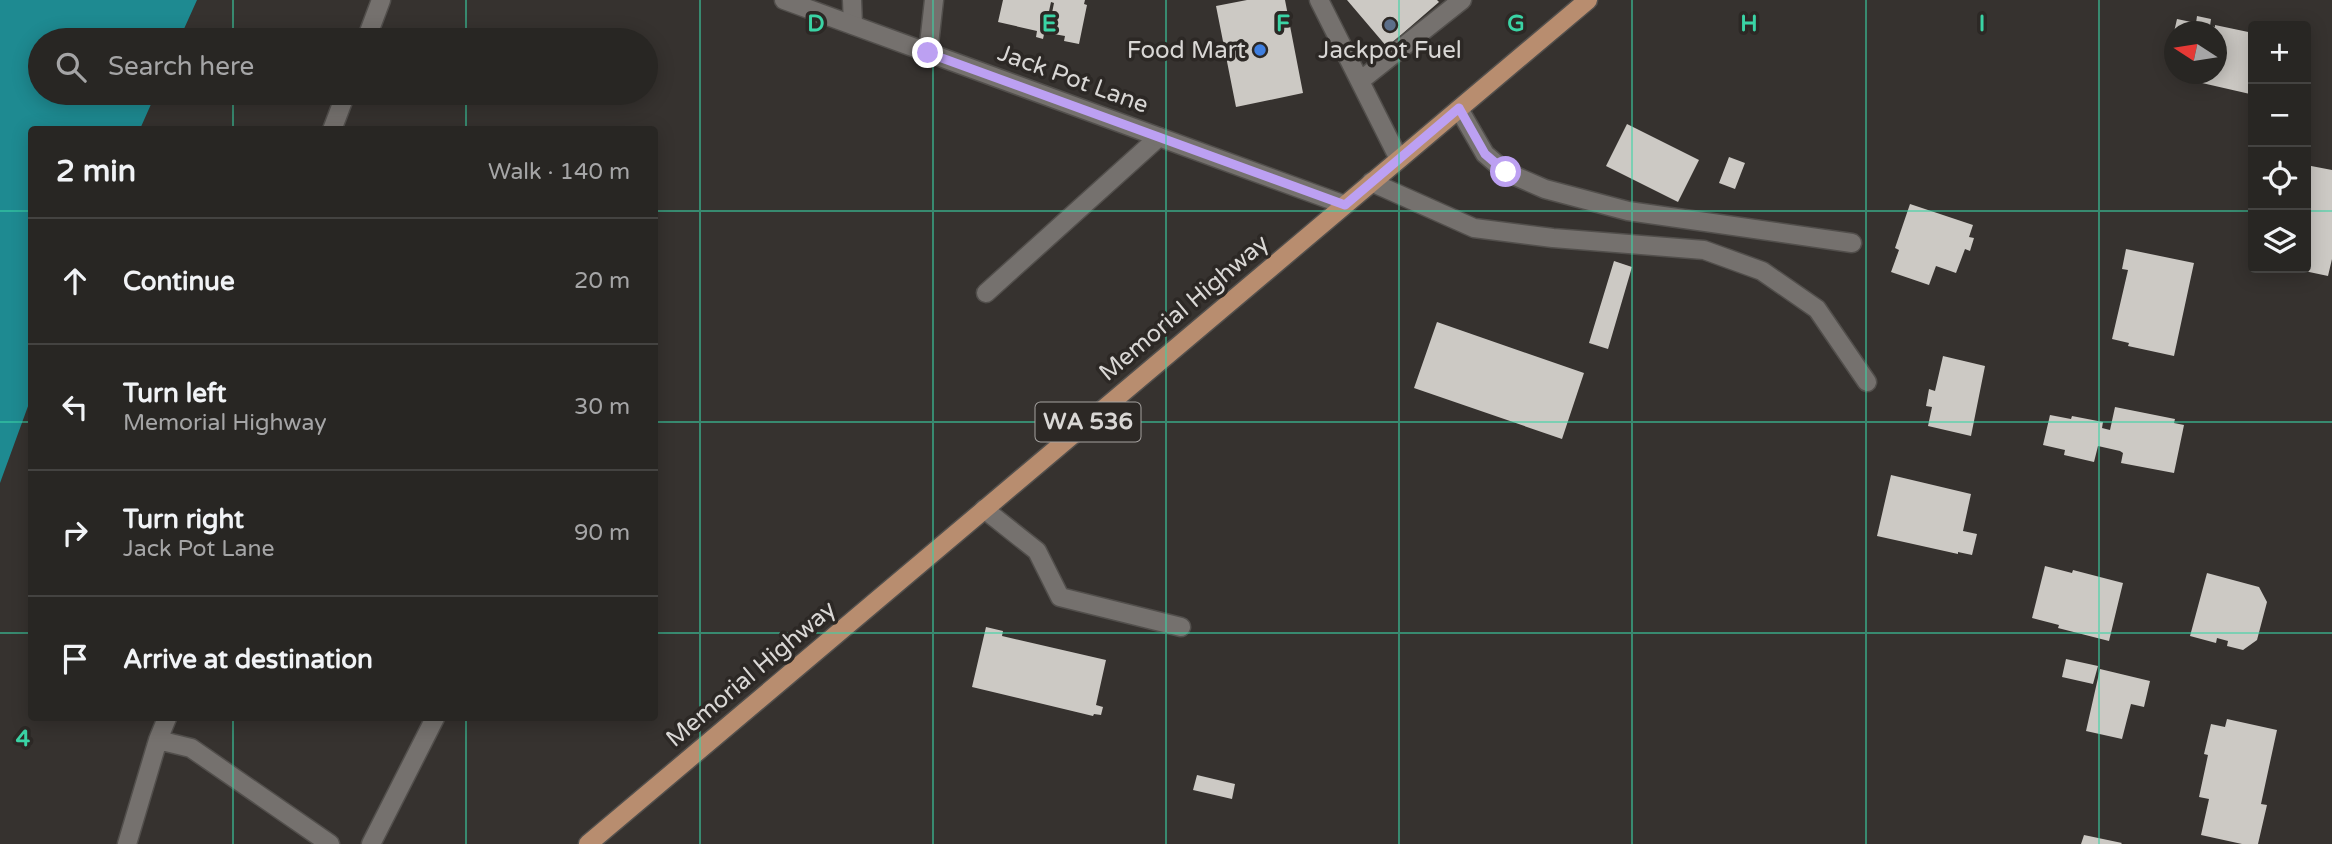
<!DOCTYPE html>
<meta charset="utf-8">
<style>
body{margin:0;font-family:"Varela Round",sans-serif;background:#302e2b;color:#f1f3f6}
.controls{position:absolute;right:21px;top:21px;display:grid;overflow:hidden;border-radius:7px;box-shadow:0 4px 18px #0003}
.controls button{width:63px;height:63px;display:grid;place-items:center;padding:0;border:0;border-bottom:2px solid #444341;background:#282623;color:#f1f3f6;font:35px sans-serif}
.compass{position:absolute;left:2164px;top:21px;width:63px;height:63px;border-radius:50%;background:#282623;box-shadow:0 4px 18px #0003;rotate:282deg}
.stop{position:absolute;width:21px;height:21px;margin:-16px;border:5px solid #bca0f2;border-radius:50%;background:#fff}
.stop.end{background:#bca0f2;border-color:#fff;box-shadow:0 2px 7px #0008}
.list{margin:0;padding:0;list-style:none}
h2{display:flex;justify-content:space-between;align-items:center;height:91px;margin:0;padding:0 28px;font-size:30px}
h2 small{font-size:23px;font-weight:400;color:#a5a5a6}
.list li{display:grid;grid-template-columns:46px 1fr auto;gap:21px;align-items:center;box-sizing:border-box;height:126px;padding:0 28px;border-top:2px solid #444341}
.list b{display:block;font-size:26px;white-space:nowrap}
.list p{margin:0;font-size:23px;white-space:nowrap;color:#a5a5a6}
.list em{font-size:23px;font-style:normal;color:#a5a5a6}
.icon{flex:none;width:38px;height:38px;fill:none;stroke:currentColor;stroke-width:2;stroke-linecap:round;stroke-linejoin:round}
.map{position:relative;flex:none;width:2332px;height:844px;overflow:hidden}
.search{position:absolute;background:#282623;box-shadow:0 4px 18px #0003;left:28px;top:28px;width:630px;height:77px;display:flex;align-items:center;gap:18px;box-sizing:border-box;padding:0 24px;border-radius:38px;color:#a5a5a6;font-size:26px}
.panel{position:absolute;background:#282623;box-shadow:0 4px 18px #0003;left:28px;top:126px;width:630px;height:595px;border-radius:7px}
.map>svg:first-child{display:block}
</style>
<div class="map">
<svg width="2332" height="844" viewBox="0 0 2332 844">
<rect width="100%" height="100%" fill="#36322f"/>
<!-- water -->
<path fill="#1e8a91" d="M0 0H197L179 40H40V93H156L140 129 32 130 31 398 0 483Z"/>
<!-- building -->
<path fill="#ccc9c4" d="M1003 0H1085L1084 4 1087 5 1079 44 1064 41 1065 36 1048 33 1054 3 1051 2 1043 39 1036 37 1037 31 998 22Z
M1247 0H1285L1303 93 1236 107 1216 6Z
M1347 0H1437L1439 2 1387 47Z
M2197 16 2211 19 2210 26 2215 27V25L2253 33V89H2251L2250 94 2202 83 2204 74H2216V32H2174L2177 19 2196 23Z
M2173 35H2174V62L2168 60Z
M1627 124 1699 160 1678 202 1606 166Z
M1729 157 1745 163 1735 189 1719 183Z
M2306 165 2332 170V259L2328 276 2295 269 2306 268Z
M1910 204 1973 225 1969 237 1974 238 1970 251 1965 249 1956 273 1936 266 1929 285 1891 272 1899 250 1895 248Z
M2126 249 2194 263 2174 356 2128 346 2129 343 2112 339 2128 270 2122 269Z
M1614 261 1632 267 1608 349 1589 343Z
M1437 322 1584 373 1562 439 1414 388Z
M1943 356 1985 366 1971 436 1928 426 1932 407 1926 406 1929 389 1935 391Z
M2115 407 2175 419 2174 423 2184 425 2174 473 2121 463 2123 453 2120 451 2098 446 2094 462 2064 455 2065 450 2043 445 2050 415 2071 419 2072 416 2103 422 2102 428 2110 430Z
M1891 475 1971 494 1963 531 1977 534 1972 555 1958 552V554L1877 536Z
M2045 566 2072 573 2073 570 2123 583 2109 641 2058 628 2059 625 2032 618Z
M2207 573 2259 587 2267 602 2257 640 2243 650 2227 646 2228 641 2217 638 2216 643 2190 636Z
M986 627 1003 631 1002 636 1106 660 1096 705 1103 707 1101 715 1094 714 1093 716 972 687Z
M2066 659 2098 666 2093 684 2062 677Z
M2100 669 2150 681 2144 707 2131 704 2122 739 2086 731Z
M2227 719 2277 730 2261 804 2267 805 2258 844H2242L2201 835 2209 799 2199 797 2208 755 2204 754 2211 724 2225 727Z
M1197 775 1235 784 1232 799 1193 790Z
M2084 835 2122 843 2121 844H2081Z"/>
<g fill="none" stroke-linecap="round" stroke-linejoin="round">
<defs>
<path id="service" d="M852 0 853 25
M1319 0 1399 159
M366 40 381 0
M928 53 934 0
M1360 81 1462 0
M1459 109 1485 154 1506 172 1545 189 1628 211 1852 243
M332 130 346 93
M1371 182 1474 228 1553 238 1704 250 1762 271 1817 309 1867 382
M986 293 1159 137
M984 509 1037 551 1060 597 1181 627
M158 740 191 748 330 844
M127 844 158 740 167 718
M371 844 435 718"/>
<path id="minor" d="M784 0 1345 205"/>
<path id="primary" d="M588 844 1588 0"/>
</defs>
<!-- service casing -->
<use href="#service" stroke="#524f4c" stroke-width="21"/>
<!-- minor casing -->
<use href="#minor" stroke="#524f4c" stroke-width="21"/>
<!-- primary casing -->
<use href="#primary" stroke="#524f4c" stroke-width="21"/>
<!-- service -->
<use href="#service" stroke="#75716e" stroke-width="18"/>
<!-- minor -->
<use href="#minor" stroke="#75716e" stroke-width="18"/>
<!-- primary -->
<use href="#primary" stroke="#b88d6f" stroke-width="18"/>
</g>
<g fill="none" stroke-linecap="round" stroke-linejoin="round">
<!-- route -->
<path stroke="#bca0f2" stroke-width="9" d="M928 53 1345 205 1459 108 1485 154 1506 172"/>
</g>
<!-- grid -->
<path fill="none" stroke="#3ad4a5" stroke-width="2" stroke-opacity="0.55" d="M233 0V40M466 0V40M700 0V844M933 0V844M1166 0V844M1399 0V844M1632 0V844M1866 0V844M2099 0V844M233 93V130M466 93V130M0 211H32M654 211H2253M2306 211H2332M0 422H32M654 422H2332M0 633H32M654 633H2332M233 718V844M466 718V844"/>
<!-- markers -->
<circle fill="#5c6f8a" stroke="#2c2825" stroke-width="2.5" cx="1390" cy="25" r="7"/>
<circle fill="#3f7fe0" stroke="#2c2825" stroke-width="2.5" cx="1260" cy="50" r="7"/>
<g text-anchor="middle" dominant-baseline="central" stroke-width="7" stroke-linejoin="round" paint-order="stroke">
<!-- shield labels -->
<rect fill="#2c2825" stroke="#a5a2a0" stroke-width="2" x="1035.5" y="402.5" width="105" height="39" rx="5"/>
<g font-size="23" font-weight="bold" fill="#d9d7d5">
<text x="1088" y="422">WA 536</text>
</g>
<!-- poi labels -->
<g font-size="24" fill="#d9d7d5" stroke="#2c2825" text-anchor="end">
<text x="1246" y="50">Food Mart</text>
<text x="1390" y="50" text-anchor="middle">Jackpot Fuel</text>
</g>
<!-- street labels -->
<g font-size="24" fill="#d9d7d5" stroke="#2c2825">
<text transform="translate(1073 79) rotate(20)">Jack Pot Lane</text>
<text transform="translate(1184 308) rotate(-40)">Memorial Highway</text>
<text transform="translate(751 674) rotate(-40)">Memorial Highway</text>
</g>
</g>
<g font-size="23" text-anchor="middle" font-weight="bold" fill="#3ad4a5" stroke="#2c2825" stroke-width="7" stroke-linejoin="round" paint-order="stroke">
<text x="816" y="31">D</text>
<text x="1049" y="31">E</text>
<text x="1283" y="31">F</text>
<text x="1516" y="31">G</text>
<text x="1749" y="31">H</text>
<text x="1982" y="31">I</text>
<text x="23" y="746">4</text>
</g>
</svg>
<div class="controls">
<button>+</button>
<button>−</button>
<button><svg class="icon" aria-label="locate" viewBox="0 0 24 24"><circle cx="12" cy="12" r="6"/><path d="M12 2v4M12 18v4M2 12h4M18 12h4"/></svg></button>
<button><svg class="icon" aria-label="layers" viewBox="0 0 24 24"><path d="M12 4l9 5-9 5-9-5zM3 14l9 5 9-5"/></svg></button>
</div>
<svg class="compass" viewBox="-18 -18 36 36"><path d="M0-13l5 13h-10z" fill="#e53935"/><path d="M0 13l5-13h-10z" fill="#a5a5a6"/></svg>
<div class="stop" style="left:1506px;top:172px"></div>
<div class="stop end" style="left:928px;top:53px"></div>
<div class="search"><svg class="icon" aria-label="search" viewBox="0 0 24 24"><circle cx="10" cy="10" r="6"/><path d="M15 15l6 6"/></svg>Search here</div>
<section class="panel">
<h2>2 min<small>Walk · 140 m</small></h2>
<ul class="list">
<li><svg class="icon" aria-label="ahead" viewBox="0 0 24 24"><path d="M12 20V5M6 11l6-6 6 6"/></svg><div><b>Continue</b></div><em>20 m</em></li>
<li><svg class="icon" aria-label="left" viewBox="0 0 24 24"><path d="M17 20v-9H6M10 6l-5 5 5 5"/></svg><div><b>Turn left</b><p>Memorial Highway</p></div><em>30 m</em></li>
<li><svg class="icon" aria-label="right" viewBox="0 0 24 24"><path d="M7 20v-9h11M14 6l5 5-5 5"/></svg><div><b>Turn right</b><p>Jack Pot Lane</p></div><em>90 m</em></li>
<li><svg class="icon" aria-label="arrive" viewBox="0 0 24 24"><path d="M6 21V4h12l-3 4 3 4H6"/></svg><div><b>Arrive at destination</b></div></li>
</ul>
</section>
</div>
